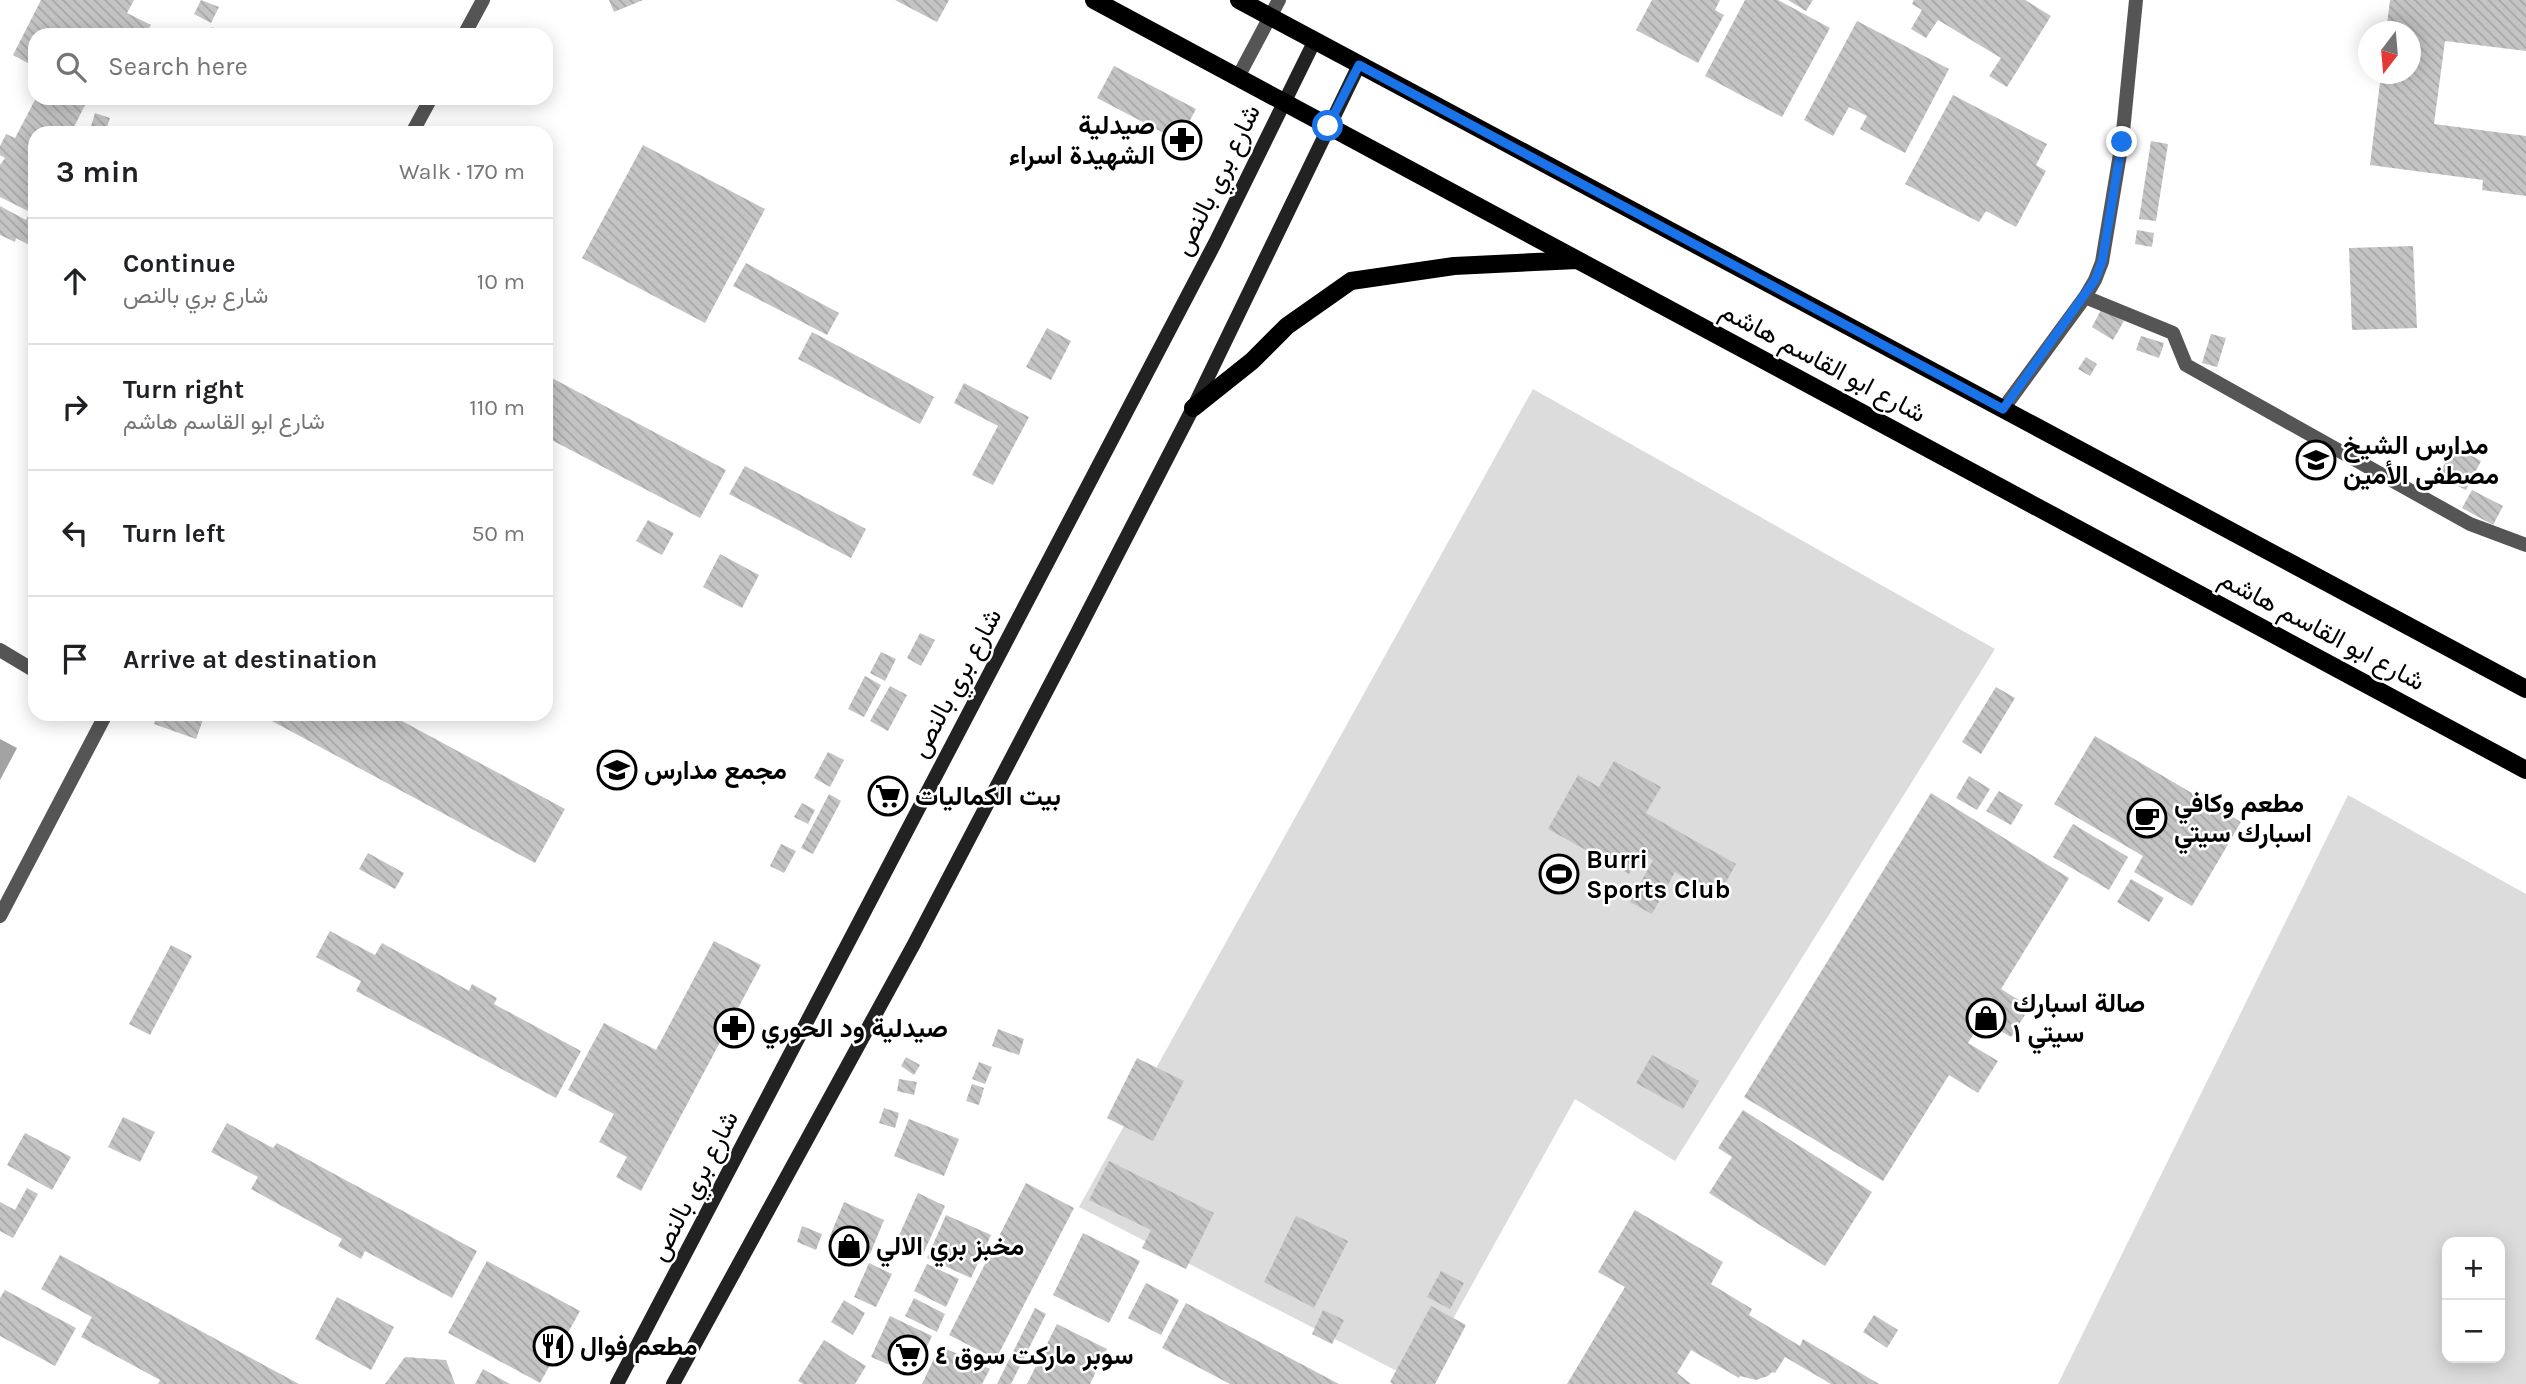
<!DOCTYPE html>
<meta charset="utf-8">
<style>
body{margin:0;font-family:Karla,Vazirmatn,sans-serif;background:#f6f6f6;color:#202124}
.controls{position:absolute;right:21px;bottom:21px;display:grid;overflow:hidden;border-radius:14px;box-shadow:0 4px 18px #0003}
.controls button{width:63px;height:63px;display:grid;place-items:center;padding:0;border:0;border-bottom:2px solid #e0e0e0;background:#fff;color:#202124;font:35px sans-serif}
.compass{position:absolute;left:2358px;top:21px;width:63px;height:63px;border-radius:50%;background:#fff;box-shadow:0 4px 18px #0003;rotate:196deg}
.stop{position:absolute;width:21px;height:21px;margin:-16px;border:5px solid #1a73e8;border-radius:50%;background:#fff}
.stop.end{background:#1a73e8;border-color:#fff;box-shadow:0 2px 7px #0008}
.list{margin:0;padding:0;list-style:none}
h2{display:flex;justify-content:space-between;align-items:center;height:91px;margin:0;padding:0 28px;font-size:30px}
h2 small{font-size:23px;font-weight:400;color:#757577}
.list li{display:grid;grid-template-columns:46px 1fr auto;gap:21px;align-items:center;box-sizing:border-box;height:126px;padding:0 28px;border-top:2px solid #e0e0e0}
.list b{display:block;font-size:26px;white-space:nowrap}
.list p{margin:0;font-size:23px;white-space:nowrap;color:#757577}
.list em{font-size:23px;font-style:normal;color:#757577}
.icon{flex:none;width:38px;height:38px;fill:none;stroke:currentColor;stroke-width:2;stroke-linecap:round;stroke-linejoin:round}
.map{position:relative;flex:none;width:2526px;height:1384px;overflow:hidden}
.search{position:absolute;background:#fff;box-shadow:0 4px 18px #0003;left:28px;top:28px;width:525px;height:77px;display:flex;align-items:center;gap:18px;box-sizing:border-box;padding:0 24px;border-radius:21px;color:#757577;font-size:26px}
.panel{position:absolute;background:#fff;box-shadow:0 4px 18px #0003;left:28px;top:126px;width:525px;height:595px;border-radius:21px}
.map>svg:first-child{display:block}
</style>
<div class="map">
<svg width="2526" height="1384" viewBox="0 0 2526 1384">
<defs>
<pattern id="building-back-hatch" width="6" height="6" patternUnits="userSpaceOnUse" patternTransform="scale(1.75)"><rect width="6" height="6" fill="#c4c4c4"/><path d="M-1 5l2 2M0 0l6 6M5-1l2 2" fill="none" stroke="#a7a7a7"/></pattern>
</defs>
<rect width="100%" height="100%" fill="#fff"/>
<!-- park -->
<path fill="#dcdcdc" fill-rule="evenodd" d="M1533 389 1995 649 1675 1161 1575 1099 1418 1382 1079 1207Z
M2348 795 2526 894V1384H2058ZM2447 1242H2500V1358H2447Z"/>
<!-- water -->
<path fill="#a3a3a3" d="M0 739 17 748 0 780Z"/>
<!-- building -->
<path fill="url(#building-back-hatch)" d="M41 0H134L127 13 151 25 145 35H35V67L13 55Z
M201 0 219 7 211 23 194 14Z
M609 0H643L614 12Z
M895 0H949L937 22Z
M1652 0H1720L1715 10 1724 15 1698 63 1636 30Z
M1745 0H1778L1830 28 1782 117 1705 76Z
M1788 0H1813L1806 11Z
M1914 0H2025L2051 16 2007 87 1989 76 2001 58 1938 20 1926 38 1911 29 1922 10 1912 4Z
M2390 0H2526V51L2445 41 2434 124 2526 136V196L2482 190 2483 180 2370 165 2381 74H2410V32H2386Z
M1857 21 1949 69 1905 153 1860 129 1867 116 1849 107 1833 136 1804 120Z
M212 27 230 35H209Z
M1114 66 1196 109 1179 141 1097 98Z
M1953 95 2047 144 2036 165 2046 171 2016 227 1986 211 1979 222 1905 184Z
M36 98H72L85 105 71 133H35V248L16 238 15 242 0 235V206L26 220 30 212 0 197V165L5 158 0 155V146L6 134 15 138Z
M95 113 110 118 105 133H89Z
M2151 141 2168 144 2156 221 2139 219Z
M643 145 765 209 705 323 582 258Z
M2137 230 2154 233 2152 247 2135 244Z
M2413 246 2417 328 2352 330 2349 248Z
M746 263 839 313 827 335 733 286Z
M2102 308 2124 321 2113 340 2092 327Z
M1047 328 1071 341 1051 380 1026 367Z
M812 332 934 397 920 424 798 359Z
M2211 334 2226 338 2217 367 2202 363Z
M2141 336 2164 343 2159 358 2136 350Z
M2086 357 2097 364 2090 376 2078 369Z
M546 375 726 470 700 518 546 437Z
M964 383 1029 417 993 485 972 475 998 426 954 403Z
M2454 446 2481 461 2466 490 2438 476Z
M745 466 866 529 851 558 729 494Z
M2472 490 2503 506 2493 525 2462 508Z
M648 520 674 533 662 555 636 541Z
M720 554 759 575 742 608 703 587Z
M920 633 935 640 921 666 907 658Z
M881 652 896 659 885 681 870 673Z
M865 676 881 685 864 717 848 709Z
M890 686 907 695 888 731 870 721Z
M1996 687 2015 698 1981 754 1962 742Z
M158 714H205L196 739 154 724Z
M259 714H389L565 809 535 863Z
M2095 736 2241 822 2192 906 2134 872 2143 856 2054 804Z
M828 752 844 760 830 787 814 778Z
M1614 761 1661 787 1646 813 1736 864 1718 896 1675 872 1652 914 1630 902 1653 860 1641 853 1629 874 1548 829 1578 775 1599 787Z
M1969 776 1990 789 1977 810 1956 798Z
M1999 791 2023 805 2011 825 1986 811Z
M1931 793 2069 878 2001 989 2030 1007 2011 1037 1982 1020 1968 1043 1998 1061 1978 1093 1949 1075 1883 1181 1744 1097Z
M829 794 841 801 813 854 801 848Z
M802 803 815 810 808 824 794 817Z
M2073 824 2128 857 2109 890 2053 857Z
M781 844 796 851 784 873 770 866Z
M368 853 404 873 395 889 359 869Z
M2131 879 2164 898 2149 922 2117 902Z
M330 931 375 955 382 943 469 991 472 984 497 998 494 1004 581 1051 556 1098 356 991 361 981 316 957Z
M714 941 761 965 641 1191 616 1177 627 1157 599 1142 614 1114 568 1090 604 1023 656 1050Z
M171 945 192 956 150 1035 129 1024Z
M998 1029 1024 1039 1019 1055 992 1046Z
M1652 1055 1699 1081 1683 1109 1636 1083Z
M906 1057 920 1065 914 1075 901 1066Z
M1137 1058 1184 1081 1153 1141 1107 1118Z
M979 1062 992 1067 985 1084 972 1079Z
M899 1079 917 1082 914 1095 897 1091Z
M972 1084 984 1088 979 1105 966 1101Z
M884 1108 899 1113 895 1128 879 1123Z
M1743 1110 1872 1192 1825 1266 1709 1193 1732 1157 1718 1148Z
M123 1117 155 1132 140 1162 108 1147Z
M909 1119 959 1139 944 1176 894 1156Z
M227 1123 273 1148 277 1143 477 1251 452 1298 365 1251 361 1259 338 1246 342 1239 251 1189 258 1177 211 1152Z
M25 1133 71 1157 52 1190 7 1165Z
M1109 1161 1214 1213 1186 1269 1142 1248 1151 1230 1089 1200Z
M1026 1183 1074 1208 996 1359 949 1335Z
M27 1188 38 1194 13 1238 0 1231V1202L15 1210Z
M918 1193 945 1206 923 1254 896 1242Z
M844 1202 884 1220 870 1254 830 1236Z
M1635 1210 1723 1262 1711 1284 1752 1309 1749 1315 1800 1346 1803 1339 1879 1384H1831L1785 1357 1775 1373 1772 1372 1768 1376 1756 1380 1740 1376 1739 1378 1691 1350 1677 1373 1691 1384H1567L1625 1287 1598 1272Z
M946 1215 991 1235 971 1278 927 1258Z
M1296 1216 1348 1241 1314 1308 1264 1282Z
M802 1226 822 1234 816 1250 797 1242Z
M1083 1233 1140 1261 1109 1323 1053 1295Z
M60 1255 299 1384H158L160 1380 81 1337 92 1317 41 1289Z
M487 1261 580 1311 540 1383 448 1333Z
M869 1263 892 1274 876 1307 854 1297Z
M927 1264 959 1279 946 1307 914 1291Z
M1441 1271 1464 1283 1450 1309 1427 1297Z
M1146 1283 1179 1300 1161 1335 1128 1318Z
M5 1290 76 1328 55 1366 0 1336V1298Z
M337 1297 394 1327 371 1370 315 1339Z
M914 1298 945 1314 937 1332 905 1316Z
M844 1300 865 1313 853 1335 831 1322Z
M1186 1303 1339 1384H1230L1162 1348Z
M1431 1306 1466 1325 1435 1384H1393L1390 1382Z
M1035 1308 1046 1314 1011 1384H997Z
M1323 1310 1344 1320 1332 1344 1312 1334Z
M1874 1315 1898 1330 1887 1348 1863 1332Z
M890 1316 932 1336 924 1353 902 1343 892 1366 871 1357Z
M1057 1324 1107 1349 1090 1384H1027Z
M824 1340 866 1366 855 1384H803L798 1381Z
M940 1346 990 1369 982 1384H922Z
M405 1357 446 1360 455 1384H385Z
M483 1369 510 1384H475Z"/>
<g fill="none" stroke-linecap="round" stroke-linejoin="round">
<!-- street -->
<path stroke="#555" stroke-width="14" d="M464 35 483 0
M1238 77 1279 0
M412 133 431 98
M2085 297 2173 333 2186 365 2470 524 2526 545
M2003 409 2085 297 2095 280 2102 262 2122 142 2136 0
M0 650 35 671
M0 916 106 714"/>
<!-- secondary -->
<path stroke="#222" stroke-width="14" d="M617 1384 1215 243 1315 40
M673 1384 914 944 1078 631 1193 408 1359 65"/>
<!-- primary -->
<path stroke="#000" stroke-width="18" d="M1094 0 2526 770
M1239 0 2526 689
M1193 408 1252 361 1287 326 1351 281 1454 266 1577 260"/>
</g>
<g fill="none" stroke-linecap="round" stroke-linejoin="round">
<!-- route -->
<path stroke="#1a73e8" stroke-width="9" d="M1328 126 1359 65 2003 409 2095 280 2102 262 2122 142"/>
</g>
<!-- icons -->
<defs>
<symbol id="pharmacy-ring" viewBox="-11 -11 22 22"><circle r="9.5" fill="#fff" stroke="#000" stroke-width="1.5"/><path d="M-2-6h4v4h4v4h-4v4h-4v-4h-4v-4h4Z" fill="#000"/></symbol>
<symbol id="school-ring" viewBox="-11 -11 22 22"><circle r="9.5" fill="#fff" stroke="#000" stroke-width="1.5"/><path d="M0-5L7-2L0 1L-7-2ZM-4 1L0 2.5L4 1V4Q0 6-4 4Z" fill="#000"/></symbol>
<symbol id="supermarket-ring" viewBox="-11 -11 22 22"><circle r="9.5" fill="#fff" stroke="#000" stroke-width="1.5"/><path d="M-6-5.5h2.5l.6 2H6L4.5 2H-2.5L-4.4-4H-6ZM-1.5 3.2a1.3 1.3 0 1 0 .1 0ZM3 3.2a1.3 1.3 0 1 0 .1 0Z" fill="#000"/></symbol>
<symbol id="cafe-ring" viewBox="-11 -11 22 22"><circle r="9.5" fill="#fff" stroke="#000" stroke-width="1.5"/><path d="M-5.5-4.5H6V0H3Q3 3.5 0 3.5H-2.5Q-5.5 3.5-5.5 0ZM3-3.2v2h1.7v-2ZM-6 4.5H4V6H-6Z" fill="#000"/></symbol>
<symbol id="stadium-ring" viewBox="-11 -11 22 22"><circle r="9.5" fill="#fff" stroke="#000" stroke-width="1.5"/><path d="M0-5a6.5 5 0 1 0 0 10a6.5 5 0 1 0 0-10ZM-3.5-1.8h7v3.6h-7Z" fill="#000"/></symbol>
<symbol id="shop-ring" viewBox="-11 -11 22 22"><circle r="9.5" fill="#fff" stroke="#000" stroke-width="1.5"/><path d="M-5-2.5h2.3a2.7 3.5 0 0 1 5.4 0H5L5.5 6h-11ZM-1.5-2.5h3a1.5 2.3 0 0 0-3 0Z" fill="#000"/></symbol>
<symbol id="restaurant-ring" viewBox="-11 -11 22 22"><circle r="9.5" fill="#fff" stroke="#000" stroke-width="1.5"/><path d="M-5-6h1v4h1v-4h1v4h1v-4h1v5L-1.5 .5V6h-2V.5L-5-1ZM5-6V6H3V1.5H1.5Q1.5-4 5-6Z" fill="#000"/></symbol>
</defs>
<g fill-rule="evenodd">
<use href="#pharmacy-ring" x="1160" y="118" width="44" height="44"/>
<use href="#school-ring" x="2294" y="438" width="44" height="44"/>
<use href="#school-ring" x="595" y="748" width="44" height="44"/>
<use href="#supermarket-ring" x="866" y="774" width="44" height="44"/>
<use href="#cafe-ring" x="2125" y="796" width="44" height="44"/>
<use href="#stadium-ring" x="1537" y="852" width="44" height="44"/>
<use href="#shop-ring" x="1964" y="996" width="44" height="44"/>
<use href="#pharmacy-ring" x="712" y="1006" width="44" height="44"/>
<use href="#shop-ring" x="827" y="1224" width="44" height="44"/>
<use href="#restaurant-ring" x="531" y="1324" width="44" height="44"/>
<use href="#supermarket-ring" x="886" y="1333" width="44" height="44"/>
</g>
<g text-anchor="middle" dominant-baseline="central" stroke-width="5" stroke-linejoin="round" paint-order="stroke">
<!-- poi labels -->
<g font-size="26" font-weight="bold" fill="#000" stroke="#fff" text-anchor="start">
<text x="1155" y="125" text-anchor="end">صيدلية<tspan x="1155" dy="30">الشهيدة اسراء</tspan></text>
<text x="2343" y="445">مدارس الشيخ<tspan x="2343" dy="30">مصطفى الأمين</tspan></text>
<text x="644" y="770">مجمع مدارس</text>
<text x="915" y="796">بيت الكماليات</text>
<text x="2174" y="803">مطعم وكافي<tspan x="2174" dy="30">اسبارك سيتي</tspan></text>
<text x="1586" y="859">Burri<tspan x="1586" dy="30">Sports Club</tspan></text>
<text x="2013" y="1003">صالة اسبارك<tspan x="2013" dy="30">سيتي ١</tspan></text>
<text x="761" y="1028">صيدلية ود الحوري</text>
<text x="876" y="1246">مخبز بري الالي</text>
<text x="580" y="1346">مطعم فوال</text>
<text x="935" y="1355">سوبر ماركت سوق ٤</text>
</g>
<!-- street labels -->
<g font-size="26" fill="#000" stroke="#fff">
<text transform="translate(1217 180) rotate(-64)">شارع بري بالنص</text>
<text transform="translate(1823 362) rotate(28)">شارع ابو القاسم هاشم</text>
<text transform="translate(2322 630) rotate(28)">شارع ابو القاسم هاشم</text>
<text transform="translate(956 683) rotate(-62)">شارع بري بالنص</text>
<text transform="translate(694 1186) rotate(-63)">شارع بري بالنص</text>
</g>
</g>
</svg>
<div class="controls">
<button>+</button>
<button>−</button>
</div>
<svg class="compass" viewBox="-18 -18 36 36"><path d="M0-13l5 13h-10z" fill="#e53935"/><path d="M0 13l5-13h-10z" fill="#757577"/></svg>
<div class="stop" style="left:1328px;top:126px"></div>
<div class="stop end" style="left:2122px;top:142px"></div>
<div class="search"><svg class="icon" aria-label="search" viewBox="0 0 24 24"><circle cx="10" cy="10" r="6"/><path d="M15 15l6 6"/></svg>Search here</div>
<section class="panel">
<h2>3 min<small>Walk · 170 m</small></h2>
<ul class="list">
<li><svg class="icon" aria-label="ahead" viewBox="0 0 24 24"><path d="M12 20V5M6 11l6-6 6 6"/></svg><div><b>Continue</b><p>شارع بري بالنص</p></div><em>10 m</em></li>
<li><svg class="icon" aria-label="right" viewBox="0 0 24 24"><path d="M7 20v-9h11M14 6l5 5-5 5"/></svg><div><b>Turn right</b><p>شارع ابو القاسم هاشم</p></div><em>110 m</em></li>
<li><svg class="icon" aria-label="left" viewBox="0 0 24 24"><path d="M17 20v-9H6M10 6l-5 5 5 5"/></svg><div><b>Turn left</b></div><em>50 m</em></li>
<li><svg class="icon" aria-label="arrive" viewBox="0 0 24 24"><path d="M6 21V4h12l-3 4 3 4H6"/></svg><div><b>Arrive at destination</b></div></li>
</ul>
</section>
</div>
